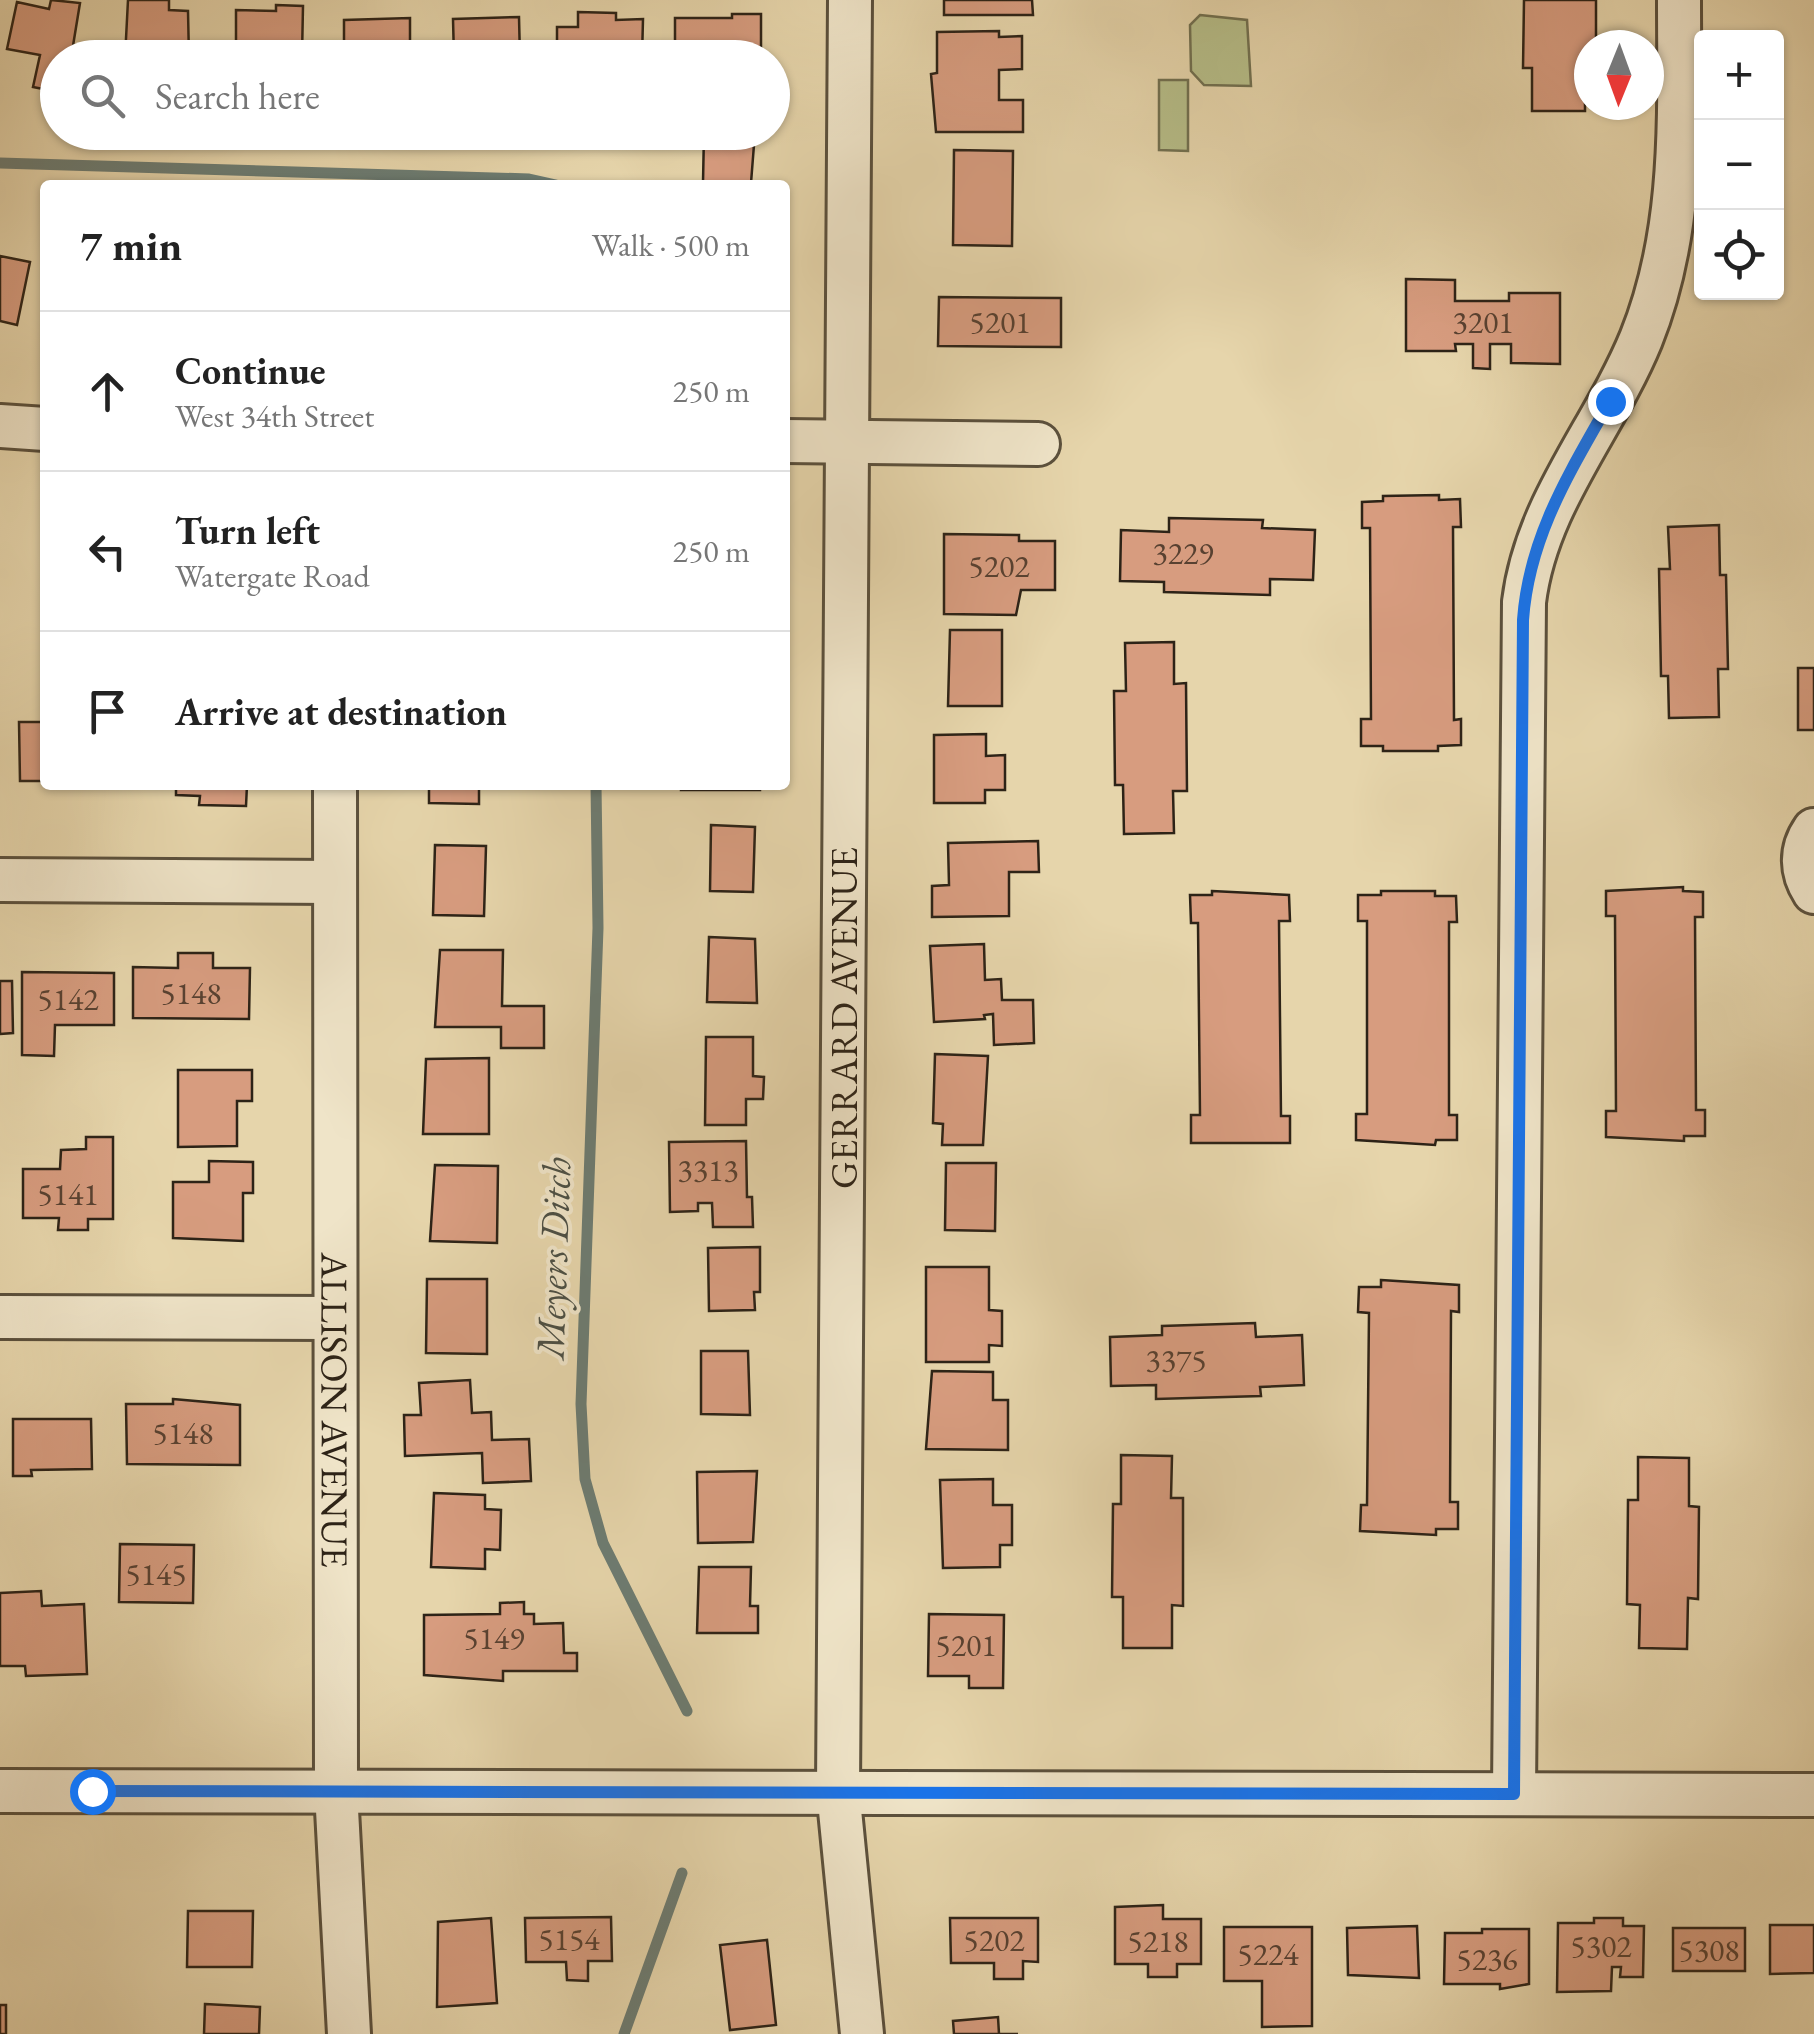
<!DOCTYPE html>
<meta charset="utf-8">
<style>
body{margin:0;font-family:"EB Garamond",serif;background:#f6f6f6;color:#222}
.controls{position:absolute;right:30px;top:30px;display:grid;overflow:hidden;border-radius:10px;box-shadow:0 2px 8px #0004}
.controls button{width:90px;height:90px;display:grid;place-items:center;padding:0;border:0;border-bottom:2px solid #e0e0e0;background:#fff;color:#222;font:50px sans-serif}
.compass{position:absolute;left:1574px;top:30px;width:90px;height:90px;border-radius:50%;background:#fff;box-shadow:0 2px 8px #0004;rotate:181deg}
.stop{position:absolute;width:30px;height:30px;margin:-22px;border:8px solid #1a73e8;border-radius:50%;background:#fff}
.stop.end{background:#1a73e8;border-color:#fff;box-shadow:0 2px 10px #0008}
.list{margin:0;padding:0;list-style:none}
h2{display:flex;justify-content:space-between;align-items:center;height:130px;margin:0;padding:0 40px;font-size:42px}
h2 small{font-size:32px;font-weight:400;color:#767676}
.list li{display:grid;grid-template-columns:65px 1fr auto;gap:30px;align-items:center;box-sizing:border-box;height:160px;padding:0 40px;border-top:2px solid #e0e0e0}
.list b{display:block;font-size:38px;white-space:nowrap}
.list p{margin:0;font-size:32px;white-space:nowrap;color:#767676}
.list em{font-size:32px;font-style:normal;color:#767676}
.icon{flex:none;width:55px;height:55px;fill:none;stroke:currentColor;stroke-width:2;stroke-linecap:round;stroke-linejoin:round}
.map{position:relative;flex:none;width:1814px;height:2034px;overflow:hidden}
.search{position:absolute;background:#fff;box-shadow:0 2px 8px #0004;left:40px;top:40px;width:750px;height:110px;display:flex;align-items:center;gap:25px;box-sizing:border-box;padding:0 35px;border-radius:55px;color:#767676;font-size:38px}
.panel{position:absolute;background:#fff;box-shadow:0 2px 8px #0004;left:40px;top:180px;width:750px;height:610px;border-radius:10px}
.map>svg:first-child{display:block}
</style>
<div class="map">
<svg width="1814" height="2034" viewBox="0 0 1814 2034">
<rect width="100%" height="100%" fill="#e6d5ab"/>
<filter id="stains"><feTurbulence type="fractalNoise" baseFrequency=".002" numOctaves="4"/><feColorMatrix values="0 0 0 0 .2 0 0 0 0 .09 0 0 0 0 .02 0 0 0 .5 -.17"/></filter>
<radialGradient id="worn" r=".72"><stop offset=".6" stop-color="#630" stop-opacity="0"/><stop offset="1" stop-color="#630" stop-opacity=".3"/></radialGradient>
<!-- green -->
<path fill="#b6bd88" stroke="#727050" stroke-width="2.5" d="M1200 15 1247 20 1251 86 1204 85 1191 71 1190 25Z
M1159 80H1188V151L1159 150Z"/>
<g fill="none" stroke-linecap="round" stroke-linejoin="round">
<!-- stream -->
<path stroke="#6d7c72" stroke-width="11" d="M0 163 529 179 556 185
M596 785 598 928 581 1404 585 1479 603 1543 687 1711
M624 2034 682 1873"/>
</g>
<!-- building -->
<path fill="#d79c7f" stroke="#2d2317" stroke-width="2.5" d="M51 0 80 3 71 58H58V92L33 87 40 55 7 49 17 2 49 9Z
M128 0H169V10L188 11 189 58H125Z
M944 0H1032L1033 15H944Z
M1524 0H1596V45H1589V68H1585V111H1532V68H1523Z
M276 5 303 6 302 56 236 58V10L276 11Z
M578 12 616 13V20L643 19 642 58H557V27H578Z
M732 14H761V55L675 58V18H732Z
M519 17 520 58H454L453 19Z
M410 18V58H344V20Z
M999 31V37L1022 36V69L999 70V100H1023V132H936L931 74 937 73V32Z
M704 132H755L751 183 768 185 703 183Z
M954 150 1013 151 1012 246 953 245Z
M0 256 30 262 17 325 0 321Z
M1406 279 1455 280V301H1509V293H1560V364L1511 363V344H1490V369L1473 368V344H1455L1456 351H1406Z
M939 297 1061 298V347L938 346Z
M1439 495V500L1460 499 1461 527H1453L1454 720 1461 719V745L1438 746V751H1383V746H1361V719H1371L1370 528H1362V502L1383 501V496Z
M1169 518 1263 520 1262 528 1315 530 1313 580 1270 579V595L1164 592V582L1120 581 1121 530 1169 532Z
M1719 525 1720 575H1726L1728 669H1718L1719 717 1669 718 1668 676H1661L1659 569H1670L1668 527Z
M944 534 1019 535V541H1055V590H1021L1016 615 944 614Z
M950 630H1002V706H948Z
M1174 642V684L1186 683 1187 791H1173L1174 833 1124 834 1123 785H1115L1114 691H1126L1125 643Z
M1798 668H1814V730H1798Z
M19 722H45V781H20Z
M986 734V756L1005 755V790H985V803H934V735Z
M176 785H247L246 806 199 805 200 796 176 795Z
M429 785H479V804L429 803Z
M681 785H760V790H681Z
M711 825 755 827 753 892 710 891Z
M1038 841 1039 872H1009V916L932 917V886L949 885 948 843Z
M435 845 486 846 484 916 433 915Z
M1683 887V891L1703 892V917H1695L1696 1110H1705V1136H1684V1141L1606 1137V1111H1616L1615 916H1606V891Z
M1212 891 1289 895 1290 921H1279L1281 1116H1290V1143H1191V1115H1200L1198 923H1191L1190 895H1212Z
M1381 891H1435V896H1456L1457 922H1449V1115H1457V1140H1436L1435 1145 1356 1140V1114H1367V921H1358V895H1381Z
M709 937 755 939 757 1003 707 1002Z
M984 944 985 980 1001 979 1002 1000H1033L1034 1043 994 1045 993 1014 984 1015 985 1019 934 1022 930 946Z
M440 950H503L502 1006H544V1048H501V1027H435Z
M178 953H213V968H250L249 1019 133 1018V967L178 968Z
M22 972 114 973V1025H55L54 1056 22 1055Z
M0 981H12L13 1033 0 1034Z
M706 1037H753V1076L764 1077 763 1099H746V1125H705Z
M935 1054 988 1056 983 1145H942L943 1124 933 1123Z
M489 1058V1134H423L426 1059Z
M178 1070H252V1101H237V1146L178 1147Z
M86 1137H113V1219H88V1230H58L59 1218H23V1169H60L61 1150 86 1149Z
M746 1141 747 1197H752L753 1227H713L712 1203H698V1211L670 1212 669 1142Z
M209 1161 253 1162V1193H243V1241L173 1238V1182H209Z
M946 1163H996L995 1231 945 1230Z
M435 1165 498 1166 497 1243 430 1241Z
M760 1247V1292H754L755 1310 709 1311 708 1248Z
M926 1267H989V1310L1002 1311V1346L989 1345V1362H926Z
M427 1279H487V1354L426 1353Z
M1381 1280 1459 1285V1312L1451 1311 1450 1502H1458V1529H1436V1535L1360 1531 1361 1505H1367L1369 1313 1358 1312 1359 1287H1381Z
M1255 1323 1256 1337 1302 1335 1304 1385 1260 1387 1261 1396 1156 1399V1385L1111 1386 1110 1337 1162 1335V1326Z
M701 1351H748L750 1415 701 1414Z
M932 1371 993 1372V1400H1008V1450L926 1449Z
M470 1380 472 1413 491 1412 492 1440 529 1439 531 1481 483 1483 482 1453 405 1456 404 1415H421L419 1383Z
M173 1399 240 1405V1465L127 1464 126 1404H173Z
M13 1419H91L92 1469 31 1470 32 1476H13Z
M1121 1455 1172 1456 1171 1498H1183V1606L1172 1605V1648H1123V1597H1112L1113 1504H1121Z
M1638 1457 1689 1458V1506L1699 1507 1698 1599 1688 1598 1687 1649 1639 1648 1640 1605 1627 1604 1628 1500H1638Z
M757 1471 753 1542 698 1543 697 1472Z
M993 1479V1505H1012V1545H1000V1567L943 1568 940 1480Z
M434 1493 485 1495V1509L501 1510 500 1550 485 1549V1569L431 1567Z
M120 1544 194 1545 193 1603 119 1602Z
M699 1567H751L750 1606H758V1633H697Z
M41 1591 42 1606 84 1604 87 1674 26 1676 25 1666H0V1593Z
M524 1602V1614H534V1624L563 1623 564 1653H577V1671H503V1681L424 1675V1615L500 1614V1603Z
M929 1614 1004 1615 1003 1688H969V1676H928Z
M1163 1905V1919H1201V1964H1177V1977H1148V1964H1115V1907Z
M188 1911H253L252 1967H187Z
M611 1917 612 1961H588V1981L567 1980 566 1962H526L525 1918Z
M491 1918 497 2003 437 2007 438 1922Z
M950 1918H1038V1962L1023 1961V1979H994V1963H951Z
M1594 1918H1623V1926H1644L1643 1977H1620L1621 1967H1612L1611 1991 1557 1992 1558 1923H1594Z
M1770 1925H1814V1973L1770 1974Z
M1417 1926 1419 1978 1348 1975 1347 1928Z
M1224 1927H1312V2026L1262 2027V1981H1224Z
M1673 1928H1745V1971H1673Z
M1482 1929H1529V1984L1500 1989V1984H1444L1445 1933H1482Z
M767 1940 776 2025 730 2030 720 1945Z
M205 2004 260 2007 259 2034H204Z
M0 2005H6V2034H0Z
M998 2017 999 2034H1018H954L953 2021Z"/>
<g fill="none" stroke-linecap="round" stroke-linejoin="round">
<defs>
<g id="minor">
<path d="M850 0 838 1790 862 2034"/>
<path d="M0 426 45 429"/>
<path d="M785 441 1038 444"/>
<path id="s1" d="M335 785 336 1791 349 2034"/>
<path d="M1814 830C1800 850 1801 872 1814 892"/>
<path d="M0 880 334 882"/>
<path d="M0 1317 333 1318"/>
<path d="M0 1791 1814 1795"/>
<path d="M1514 1794 1524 602C1536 503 1604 429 1641 339 1685 230 1679 115 1679 0"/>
</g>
</defs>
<!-- minor casing -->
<use href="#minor" stroke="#5b503c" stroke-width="48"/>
<!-- minor -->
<use href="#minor" stroke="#efe4c8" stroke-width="42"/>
</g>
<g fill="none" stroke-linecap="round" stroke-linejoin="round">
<!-- route -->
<path stroke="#1a73e8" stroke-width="12" d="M92 1791 1514 1794 1523 620C1529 536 1570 472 1610 401"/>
</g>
<g text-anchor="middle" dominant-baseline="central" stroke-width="8" stroke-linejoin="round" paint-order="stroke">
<!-- number labels -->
<g font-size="32" fill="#584131">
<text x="1000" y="322">5201</text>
<text x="1483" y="322">3201</text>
<text x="1183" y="553">3229</text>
<text x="999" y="566">5202</text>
<text x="191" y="993">5148</text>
<text x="68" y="999">5142</text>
<text x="708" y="1170">3313</text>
<text x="68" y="1194">5141</text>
<text x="1176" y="1360">3375</text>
<text x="183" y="1433">5148</text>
<text x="156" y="1574">5145</text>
<text x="494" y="1638">5149</text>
<text x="966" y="1645">5201</text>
<text x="569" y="1939">5154</text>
<text x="994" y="1940">5202</text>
<text x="1158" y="1941">5218</text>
<text x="1601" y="1946">5302</text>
<text x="1709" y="1950">5308</text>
<text x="1268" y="1954">5224</text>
<text x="1487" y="1959">5236</text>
</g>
<!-- street labels -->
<g font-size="38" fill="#2d2317" stroke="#efe4c8">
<text transform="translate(843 1018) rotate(-90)">GERRARD AVENUE</text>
<text stroke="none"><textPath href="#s1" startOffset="625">ALLISON AVENUE</textPath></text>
</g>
<!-- water labels -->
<g font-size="40" font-style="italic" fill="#4d5045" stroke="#efe4c8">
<text transform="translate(553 1258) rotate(-88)">Meyers Ditch</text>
</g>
</g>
<rect width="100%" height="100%" filter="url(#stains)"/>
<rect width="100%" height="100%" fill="url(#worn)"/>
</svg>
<div class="controls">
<button>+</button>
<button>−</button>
<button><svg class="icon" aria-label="locate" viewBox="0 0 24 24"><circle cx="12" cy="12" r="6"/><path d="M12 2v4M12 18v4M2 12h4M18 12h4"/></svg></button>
</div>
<svg class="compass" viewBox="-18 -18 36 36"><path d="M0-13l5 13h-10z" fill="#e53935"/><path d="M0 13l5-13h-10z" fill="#767676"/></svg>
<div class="stop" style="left:92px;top:1791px"></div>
<div class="stop end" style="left:1610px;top:401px"></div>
<div class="search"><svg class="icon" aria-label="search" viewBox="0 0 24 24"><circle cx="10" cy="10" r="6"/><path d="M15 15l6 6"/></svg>Search here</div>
<section class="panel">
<h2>7 min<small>Walk · 500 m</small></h2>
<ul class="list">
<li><svg class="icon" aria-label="ahead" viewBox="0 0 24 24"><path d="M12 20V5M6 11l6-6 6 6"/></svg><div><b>Continue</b><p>West 34th Street</p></div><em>250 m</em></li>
<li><svg class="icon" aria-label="left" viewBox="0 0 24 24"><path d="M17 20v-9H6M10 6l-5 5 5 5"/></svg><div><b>Turn left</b><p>Watergate Road</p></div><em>250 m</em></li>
<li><svg class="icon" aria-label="arrive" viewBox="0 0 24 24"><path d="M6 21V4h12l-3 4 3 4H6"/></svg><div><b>Arrive at destination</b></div></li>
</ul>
</section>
</div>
